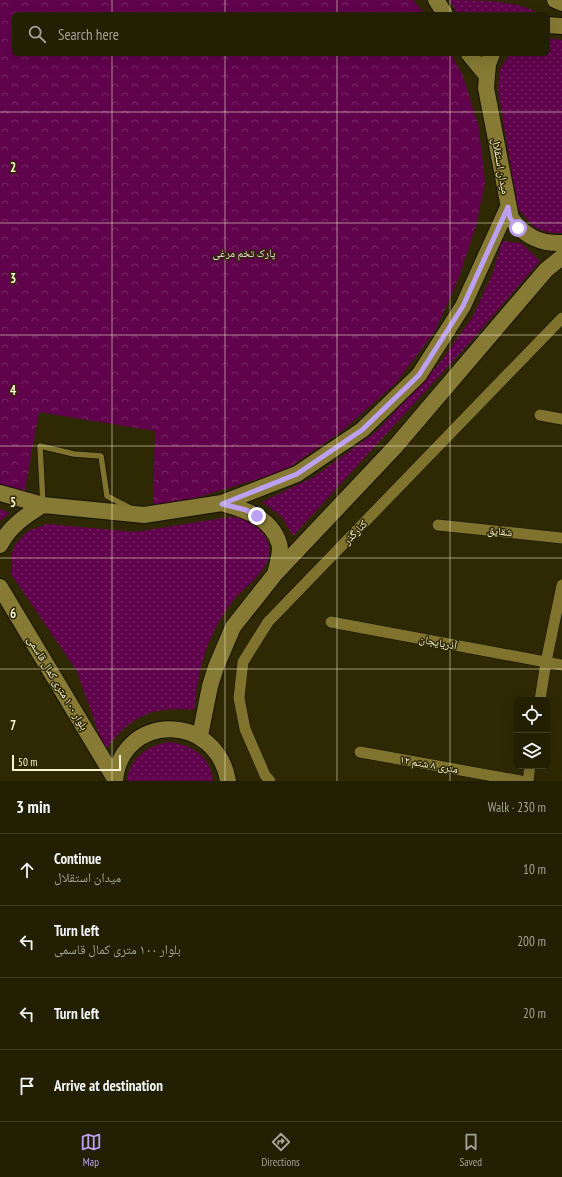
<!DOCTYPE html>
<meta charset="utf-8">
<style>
body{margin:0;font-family:"PT Sans Narrow","Noto Naskh Arabic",sans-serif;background:#2f2c11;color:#f1f3f6}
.controls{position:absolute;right:12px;bottom:12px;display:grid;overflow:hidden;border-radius:6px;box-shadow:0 4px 16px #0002}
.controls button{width:36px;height:36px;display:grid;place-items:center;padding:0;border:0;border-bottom:1px solid #403d24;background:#231f02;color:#f1f3f6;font:20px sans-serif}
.scale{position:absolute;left:12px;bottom:10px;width:109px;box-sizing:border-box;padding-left:4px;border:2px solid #faf4d2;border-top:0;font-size:11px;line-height:14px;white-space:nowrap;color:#faf4d2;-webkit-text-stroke:3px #2f2903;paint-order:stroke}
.stop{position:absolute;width:12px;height:12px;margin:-9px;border:3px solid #bca0f2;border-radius:50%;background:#fff}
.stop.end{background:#bca0f2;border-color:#fff;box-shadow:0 1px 4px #0008}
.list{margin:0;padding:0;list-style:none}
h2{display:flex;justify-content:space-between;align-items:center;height:52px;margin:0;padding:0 16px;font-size:17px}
h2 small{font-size:13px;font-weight:400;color:#a3a299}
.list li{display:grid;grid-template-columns:26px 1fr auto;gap:12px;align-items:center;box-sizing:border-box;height:72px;padding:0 16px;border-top:1px solid #403d24}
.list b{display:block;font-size:15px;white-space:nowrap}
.list p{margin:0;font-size:13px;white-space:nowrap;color:#a3a299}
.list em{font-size:13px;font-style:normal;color:#a3a299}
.icon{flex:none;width:22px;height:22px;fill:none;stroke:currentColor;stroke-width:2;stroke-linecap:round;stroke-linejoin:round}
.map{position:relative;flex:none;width:562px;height:781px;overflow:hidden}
.search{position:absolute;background:#231f02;box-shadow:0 4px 16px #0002;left:12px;right:12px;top:12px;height:44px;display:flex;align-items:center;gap:10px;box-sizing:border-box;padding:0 14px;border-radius:6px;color:#a3a299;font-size:15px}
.sheet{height:340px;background:#231f02}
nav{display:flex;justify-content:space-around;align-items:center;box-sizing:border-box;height:56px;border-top:1px solid #403d24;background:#231f02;font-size:11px;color:#a3a299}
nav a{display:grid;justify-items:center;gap:2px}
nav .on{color:#bca0f2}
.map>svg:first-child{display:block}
</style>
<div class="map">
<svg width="562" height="781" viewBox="0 0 562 781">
<defs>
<pattern id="grass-dots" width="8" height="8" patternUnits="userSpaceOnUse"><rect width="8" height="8" fill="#61024d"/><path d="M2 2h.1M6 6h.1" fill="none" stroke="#792866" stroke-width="1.8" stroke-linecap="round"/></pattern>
<pattern id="park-crowns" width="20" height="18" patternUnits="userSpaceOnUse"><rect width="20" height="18" fill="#61024d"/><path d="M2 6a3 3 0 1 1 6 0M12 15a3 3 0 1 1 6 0" fill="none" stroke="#792866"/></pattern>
</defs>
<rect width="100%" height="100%" fill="#2f2903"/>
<!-- grass -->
<path fill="url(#grass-dots)" d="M449 0C479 0 517 0 540 14H458Z
M548 38 562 40V233H552L535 228 518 209 498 90 500 69 510 54H548Z
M502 241 521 243 540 261 464 349 293 536 282 517 262 502 314 477 377 431 439 364 473 316 493 273Z
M0 509 10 513 0 521Z
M230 517C243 518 254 521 262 532 283 560 254 579 236 597 228 607 218 622 213 633 201 658 197 683 194 710 153 705 128 717 105 751L77 671 11 574V555L15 545 28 531 47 524 135 532Z
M170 742C192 745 211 757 213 781H127C130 757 148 745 170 742Z"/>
<!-- park -->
<path fill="url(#park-crowns)" d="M0 0H413L425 14H14V54H451L463 76 479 128 485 183 476 226 458 280 435 331 396 383 342 431 284 471 153 511 155 431 39 412 23 500 0 485Z"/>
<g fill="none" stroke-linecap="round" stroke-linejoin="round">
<defs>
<path id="service" d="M43 504 40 446 74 454 101 456 107 496 132 509"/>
<path id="minor" d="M540 415 562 419
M438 525 562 538
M331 622 562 665
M540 700 546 662 562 585
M360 752 521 781
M270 781 265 775 245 729 239 698 243 662 268 622 562 318
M528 781 530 766"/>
<path id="secondary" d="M436 0 445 14
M555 0 562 3
M548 25 562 26
M469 54 487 76
M492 54 488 64 486 88 511 218C524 236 540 244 562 243
M0 493 43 505 144 515 222 503 297 474 362 430 419 375 463 306 508 207
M222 503C245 510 271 517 279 543 282 551 277 565 275 574
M0 545C10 526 25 516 43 505
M0 587 115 779
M200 736 210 686 216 667 233 627 275 574 395 447 546 270 562 257
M115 781C121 713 216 711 228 781"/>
</defs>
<!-- service casing -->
<use href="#service" stroke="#151100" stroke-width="7"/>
<!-- minor casing -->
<use href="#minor" stroke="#151100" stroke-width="12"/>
<!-- secondary casing -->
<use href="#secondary" stroke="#151100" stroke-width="18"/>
<!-- service -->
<use href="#service" stroke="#7f732e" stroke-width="5.5"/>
<!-- minor -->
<use href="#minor" stroke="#7f732e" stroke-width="11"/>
<!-- secondary -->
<use href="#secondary" stroke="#877a34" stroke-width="16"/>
</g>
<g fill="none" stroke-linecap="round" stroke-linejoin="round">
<!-- route -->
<path stroke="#bca0f2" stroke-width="5" d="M257 516 246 510 222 504 297 474 362 430 419 375 463 306 508 207 510 218 518 228"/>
</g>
<!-- grid -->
<path fill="none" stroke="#faf4d2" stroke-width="1" stroke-opacity="0.55" d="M112 0V14M225 0V14M337 0V14M450 0V14M112 54V781M225 54V781M337 54V781M450 54V781M0 112H562M0 223H562M0 335H562M0 446H562M0 558H562M0 669H562"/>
<g text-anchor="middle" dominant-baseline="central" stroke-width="3" stroke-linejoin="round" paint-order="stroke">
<!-- street labels -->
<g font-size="11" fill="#faf4d2" stroke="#2f2903">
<text transform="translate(501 166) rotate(80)">میدان استقلال</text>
<text transform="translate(500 531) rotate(6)">شقایق</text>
<text transform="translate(355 532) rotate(-46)">کنارگذر</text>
<text transform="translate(438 642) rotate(11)">آذریایجان</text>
<text transform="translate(58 683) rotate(59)">بلوار ۱۰۰ متری کمال قاسمی</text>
<text transform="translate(429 764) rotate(10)">۱۲ متری ۸ شتم</text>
</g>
<!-- park labels -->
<g font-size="11" fill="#f2d6e8" stroke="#2f2903">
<text x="244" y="253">پارک تخم مرغی</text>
</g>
</g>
<g font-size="13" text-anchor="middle" font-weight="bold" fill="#faf4d2" stroke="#2f2903" stroke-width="3" stroke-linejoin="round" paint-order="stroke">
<text x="13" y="172">2</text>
<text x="13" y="283">3</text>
<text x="13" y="395">4</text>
<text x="13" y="507">5</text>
<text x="13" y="618">6</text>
<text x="13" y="730">7</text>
</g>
</svg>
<div class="controls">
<button><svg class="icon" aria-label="locate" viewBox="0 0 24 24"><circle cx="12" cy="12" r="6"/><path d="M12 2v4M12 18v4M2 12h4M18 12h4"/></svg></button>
<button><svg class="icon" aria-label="layers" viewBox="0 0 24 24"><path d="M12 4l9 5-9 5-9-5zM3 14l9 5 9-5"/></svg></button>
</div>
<div class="scale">50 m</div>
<div class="stop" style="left:518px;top:228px"></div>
<div class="stop end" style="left:257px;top:516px"></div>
<div class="search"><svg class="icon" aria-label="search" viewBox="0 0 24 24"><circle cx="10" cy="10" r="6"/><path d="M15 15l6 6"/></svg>Search here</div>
</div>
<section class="sheet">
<h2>3 min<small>Walk · 230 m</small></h2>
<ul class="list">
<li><svg class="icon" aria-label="ahead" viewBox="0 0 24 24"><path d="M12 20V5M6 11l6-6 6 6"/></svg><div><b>Continue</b><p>میدان استقلال</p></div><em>10 m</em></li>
<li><svg class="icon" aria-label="left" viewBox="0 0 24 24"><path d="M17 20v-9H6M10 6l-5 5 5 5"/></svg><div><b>Turn left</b><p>بلوار ۱۰۰ متری کمال قاسمی</p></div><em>200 m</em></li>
<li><svg class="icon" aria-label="left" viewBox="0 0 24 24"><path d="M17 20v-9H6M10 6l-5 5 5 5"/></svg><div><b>Turn left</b></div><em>20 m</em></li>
<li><svg class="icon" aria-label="arrive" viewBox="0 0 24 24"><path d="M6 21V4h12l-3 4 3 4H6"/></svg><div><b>Arrive at destination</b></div></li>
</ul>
</section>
<nav>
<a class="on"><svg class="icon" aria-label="map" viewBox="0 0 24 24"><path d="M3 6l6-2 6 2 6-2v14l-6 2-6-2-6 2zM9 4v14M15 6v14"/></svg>Map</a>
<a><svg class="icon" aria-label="directions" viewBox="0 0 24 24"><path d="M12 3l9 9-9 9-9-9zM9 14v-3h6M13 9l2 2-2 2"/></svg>Directions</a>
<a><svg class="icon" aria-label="saved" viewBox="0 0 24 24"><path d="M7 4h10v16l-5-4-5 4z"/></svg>Saved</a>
</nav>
